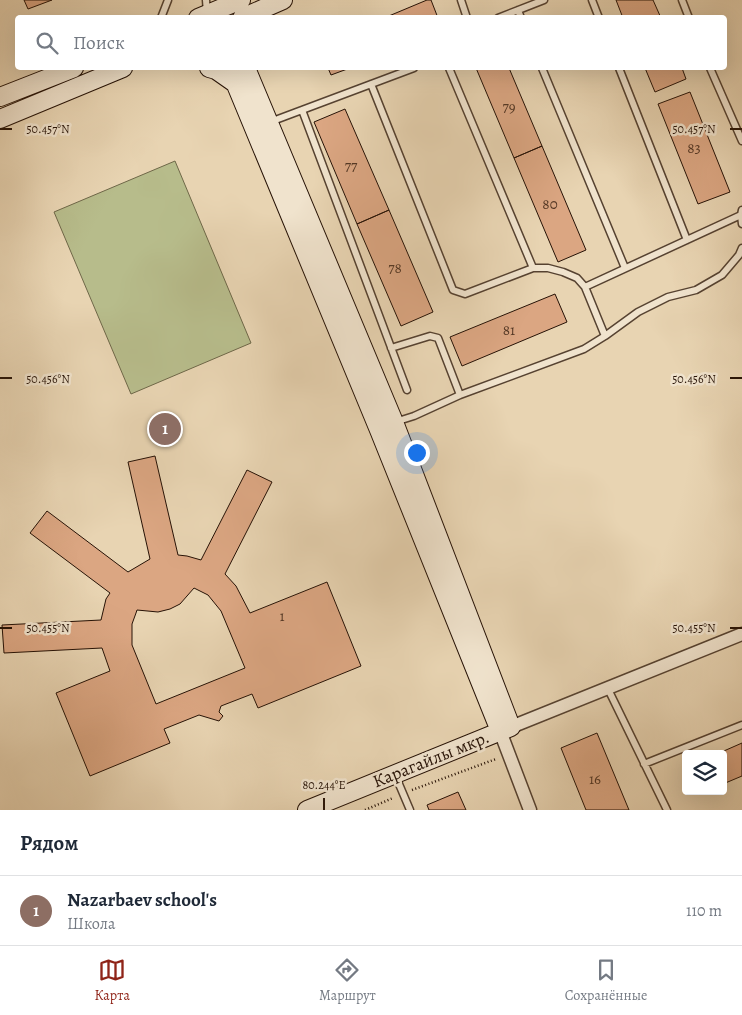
<!DOCTYPE html>
<html lang="ru">
<meta charset="utf-8">
<style>
body{margin:0;font-family:Alegreya,serif;background:#f6f6f7;color:#1f2937}
.controls{position:absolute;right:15px;bottom:15px;display:grid;overflow:hidden;border-radius:5px;box-shadow:0 5px 20px #0002}
.controls button{width:45px;height:45px;display:grid;place-items:center;padding:0;border:0;border-bottom:1px solid #e0e1e3;background:#fff;color:#1f2937;font:25px sans-serif}
.you{position:absolute;left:416px;top:452px;width:18px;height:18px;margin:-12px;border:4px solid #fff;border-radius:50%;background:#1a73e8;box-shadow:0 0 0 8px #1a73e833}
.badge{display:grid;place-items:center;width:32px;height:32px;border-radius:50%;background:#8f2418;color:#fff;font-size:16px;font-weight:700}
.pin{position:absolute;translate:-50% -50%;border:2px solid #fff;box-shadow:0 1px 5px #0006}
.list{margin:0;padding:0;list-style:none}
h2{display:flex;justify-content:space-between;align-items:center;height:65px;margin:0;padding:0 20px;font-size:21px}
h2 small{font-size:16px;font-weight:400;color:#747a83}
.list li{display:grid;grid-template-columns:32px 1fr auto;gap:15px;align-items:center;box-sizing:border-box;height:70px;padding:0 20px;border-top:1px solid #e0e1e3}
.list b{display:block;font-size:19px;white-space:nowrap}
.list p{margin:0;font-size:16px;white-space:nowrap;color:#747a83}
.list em{font-size:16px;font-style:normal;color:#747a83}
.icon{flex:none;width:28px;height:28px;fill:none;stroke:currentColor;stroke-width:2;stroke-linecap:round;stroke-linejoin:round}
.map{position:relative;flex:none;width:742px;height:810px;overflow:hidden}
.search{position:absolute;background:#fff;box-shadow:0 5px 20px #0002;left:15px;right:15px;top:15px;height:55px;display:flex;align-items:center;gap:12px;box-sizing:border-box;padding:0 18px;border-radius:5px;color:#747a83;font-size:19px}
.sheet{height:135px;background:#fff}
nav{display:flex;justify-content:space-around;align-items:center;box-sizing:border-box;height:70px;border-top:1px solid #e0e1e3;background:#fff;font-size:14px;color:#747a83}
nav a{display:grid;justify-items:center;gap:2px}
nav .on{color:#8f2418}
.map>svg:first-child{display:block}
</style>
<div class="map">
<svg width="742" height="810" viewBox="0 0 742 810">
<rect width="100%" height="100%" fill="#e8d4b2"/>
<filter id="stains"><feTurbulence type="fractalNoise" baseFrequency=".004" numOctaves="4"/><feColorMatrix values="0 0 0 0 .2 0 0 0 0 .09 0 0 0 0 .02 0 0 0 .5 -.17"/></filter>
<radialGradient id="worn" r=".72"><stop offset=".6" stop-color="#630" stop-opacity="0"/><stop offset="1" stop-color="#630" stop-opacity=".3"/></radialGradient>
<!-- green -->
<path fill="#b7bc8b" stroke="#6e6748" d="M175 161 251 343 131 394 54 212Z"/>
<!-- building -->
<path fill="#dba682" stroke="#261206" fill-rule="evenodd" d="M24 0H52L28 9Z
M427 0H431L438 18H384Z
M616 0H653L661 18H623Z
M328 68H350L331 75Z
M476 68H509L542 146 514 158Z
M645 68H682L686 79 655 92Z
M690 92 730 192 698 204 658 104Z
M345 109 389 210 357 224 314 122Z
M542 146 586 250 558 262 514 158Z
M389 210 433 312 401 326 357 224Z
M555 294 567 322 462 366 450 337Z
M155 456 178 555 187 556 201 560 247 470 272 482 225 574 236 586 250 613 327 582 361 666 258 708 252 694 221 706 219 712 223 716 219 721 199 715 164 729 170 743 90 776 56 693 110 671 102 648 4 653 2 625 101 620 106 599 110 593 30 533 47 511 128 572 150 559 128 462ZM194 588 208 595 221 611 245 668 156 704 132 645V624L136 613 137 610 158 612 170 609 180 604Z
M597 733 629 810H586L561 748Z
M742 743V776L723 784V754H717Z
M458 792 466 810H429L427 805Z"/>
<g fill="none" stroke-linecap="round" stroke-linejoin="round">
<defs>
<path id="lane" d="M206 0 207 13
M461 0 467 18
M592 0 599 18
M682 0 689 18
M518 10 521 18
M161 18 168 0
M498 18 544 0
M449 68 533 268
M542 68 625 268
M619 68 687 240
M710 68 742 141
M371 84 453 290 465 294 533 268H548L563 272 577 278 585 287 605 336
M302 110 407 390
M270 122 414 68
M742 210 741 215 742 224
M585 287 741 215
M391 348 430 336 438 338 460 395
M395 422 414 416 460 395 584 349 605 336 638 312 668 297 696 290 722 275 739 255 742 248
M608 689 667 810
M644 764 742 725
M396 777 410 810"/>
<path id="street" d="M511 727 742 634
M500 731 530 810"/>
<path id="secondary" d="M198 18 241 0
M242 18 283 0
M209 68 216 70 236 84
M229 68 379 430 500 731
M246 68 394 422 511 727 307 810
M0 97 74 68
M0 119 123 68"/>
</defs>
<!-- lane casing -->
<use href="#lane" stroke="#564231" stroke-width="9"/>
<!-- street casing -->
<use href="#street" stroke="#564231" stroke-width="15"/>
<!-- secondary casing -->
<use href="#secondary" stroke="#261206" stroke-width="20"/>
<!-- path -->
<path stroke="#261206" stroke-width="2.5" stroke-dasharray="1 2.5" stroke-linecap="butt" d="M412 790 496 759
M365 810 393 798"/>
<!-- lane -->
<use href="#lane" stroke="#f0e3cd" stroke-width="6"/>
<!-- street -->
<use href="#street" stroke="#f0e3cd" stroke-width="12"/>
<!-- secondary -->
<use href="#secondary" stroke="#f0e3cd" stroke-width="18"/>
</g>
<!-- ticks -->
<path fill="none" stroke="#261206" stroke-width="2" d="M0 129H12M730 129H742M0 378H12M730 378H742M0 628H12M730 628H742M324 798V810"/>
<g text-anchor="middle" dominant-baseline="central" stroke-width="5" stroke-linejoin="round" paint-order="stroke">
<!-- number labels -->
<g font-size="15" fill="#533725">
<text x="509" y="107">79</text>
<text x="694" y="148">83</text>
<text x="351" y="166">77</text>
<text x="550" y="204">80</text>
<text x="395" y="268">78</text>
<text x="509" y="330">81</text>
<text x="282" y="616">1</text>
<text x="595" y="779">16</text>
</g>
<!-- street labels -->
<g font-size="18" fill="#261206" stroke="#f0e3cd">
<text transform="translate(431 759) rotate(-22)">Карагайлы мкр.</text>
</g>
</g>
<g font-size="12" text-anchor="middle" fill="#261206" stroke="#f0e3cd" stroke-width="5" stroke-linejoin="round" paint-order="stroke">
<text x="48" y="133">50.457°N</text>
<text x="694" y="133">50.457°N</text>
<text x="48" y="383">50.456°N</text>
<text x="694" y="383">50.456°N</text>
<text x="48" y="632">50.455°N</text>
<text x="694" y="632">50.455°N</text>
<text x="324" y="789">80.244°E</text>
</g>
<rect width="100%" height="100%" filter="url(#stains)"/>
<rect width="100%" height="100%" fill="url(#worn)"/>
</svg>
<div class="controls">
<button><svg class="icon" aria-label="layers" viewBox="0 0 24 24"><path d="M12 4l9 5-9 5-9-5zM3 14l9 5 9-5"/></svg></button>
</div>
<div class="you"></div>
<div class="pin badge" style="left:165px;top:429px;background:#8d6e63">1</div>
<div class="search"><svg class="icon" aria-label="search" viewBox="0 0 24 24"><circle cx="10" cy="10" r="6"/><path d="M15 15l6 6"/></svg>Поиск</div>
</div>
<section class="sheet">
<h2>Рядом<small></small></h2>
<ul class="list">
<li><span class="badge" style="background:#8d6e63">1</span><div><b>Nazarbaev school's</b><p>Школа</p></div><em>110 m</em></li>
</ul>
</section>
<nav>
<a class="on"><svg class="icon" aria-label="map" viewBox="0 0 24 24"><path d="M3 6l6-2 6 2 6-2v14l-6 2-6-2-6 2zM9 4v14M15 6v14"/></svg>Карта</a>
<a><svg class="icon" aria-label="directions" viewBox="0 0 24 24"><path d="M12 3l9 9-9 9-9-9zM9 14v-3h6M13 9l2 2-2 2"/></svg>Маршрут</a>
<a><svg class="icon" aria-label="saved" viewBox="0 0 24 24"><path d="M7 4h10v16l-5-4-5 4z"/></svg>Сохранённые</a>
</nav>
